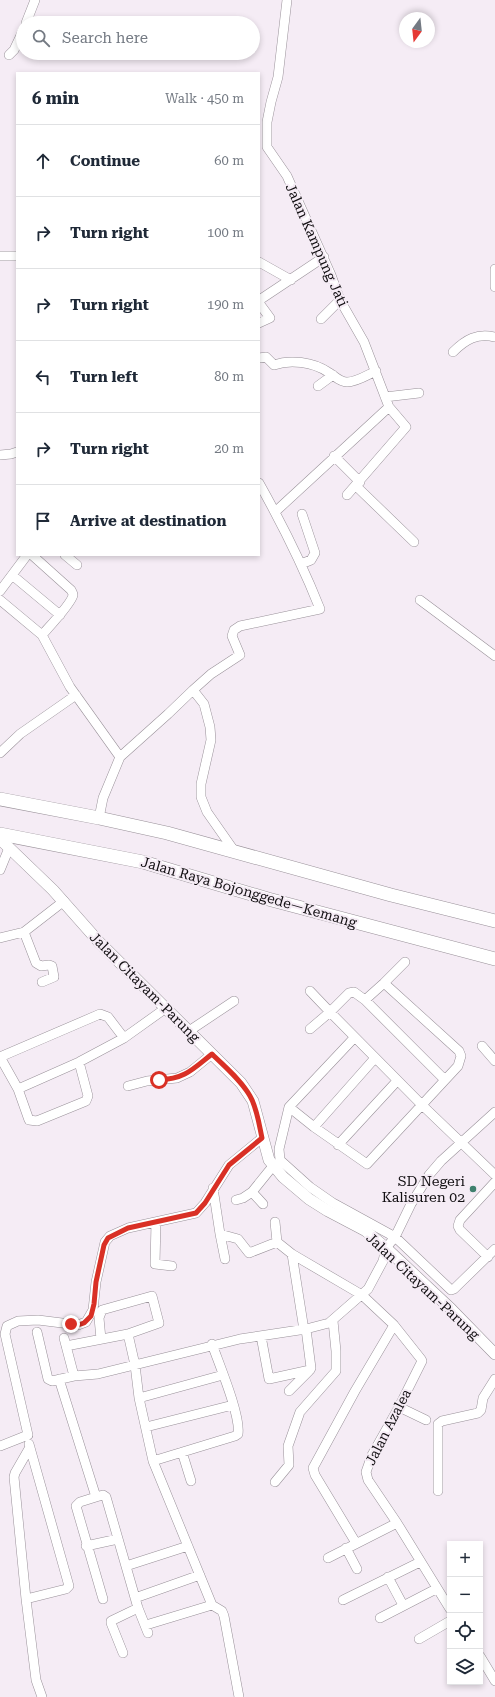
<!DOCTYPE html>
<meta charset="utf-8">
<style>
body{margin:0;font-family:"Roboto Serif",serif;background:#f6f6f7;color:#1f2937}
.controls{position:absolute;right:12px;bottom:12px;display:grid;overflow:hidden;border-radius:0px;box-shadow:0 2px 6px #0003}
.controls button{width:36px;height:36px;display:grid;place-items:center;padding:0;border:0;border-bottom:1px solid #e0e1e3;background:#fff;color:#1f2937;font:20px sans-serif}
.compass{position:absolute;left:399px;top:12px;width:36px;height:36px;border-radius:50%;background:#fff;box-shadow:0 2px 6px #0003;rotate:195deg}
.stop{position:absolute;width:12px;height:12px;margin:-9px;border:3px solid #d93025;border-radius:50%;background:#fff}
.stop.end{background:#d93025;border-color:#fff;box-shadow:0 1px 4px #0008}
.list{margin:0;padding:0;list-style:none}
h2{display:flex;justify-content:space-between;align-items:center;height:52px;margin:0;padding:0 16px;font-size:17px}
h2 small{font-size:13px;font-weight:400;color:#747a83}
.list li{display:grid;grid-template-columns:26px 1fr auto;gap:12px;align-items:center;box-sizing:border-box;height:72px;padding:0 16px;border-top:1px solid #e0e1e3}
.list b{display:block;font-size:15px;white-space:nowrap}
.list em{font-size:13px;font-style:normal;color:#747a83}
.icon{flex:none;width:22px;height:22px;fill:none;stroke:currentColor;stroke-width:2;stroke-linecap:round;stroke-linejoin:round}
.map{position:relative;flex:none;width:495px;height:1697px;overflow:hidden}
.search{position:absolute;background:#fff;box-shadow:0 2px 6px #0003;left:16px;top:16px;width:244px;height:44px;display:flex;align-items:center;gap:10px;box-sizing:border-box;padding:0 14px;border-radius:22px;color:#747a83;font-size:15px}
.panel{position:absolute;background:#fff;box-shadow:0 2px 6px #0003;left:16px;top:72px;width:244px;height:484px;border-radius:0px}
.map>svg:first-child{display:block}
</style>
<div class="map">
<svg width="495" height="1697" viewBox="0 0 495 1697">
<rect width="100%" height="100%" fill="#f5ecf5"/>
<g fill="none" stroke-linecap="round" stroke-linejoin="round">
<defs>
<path id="minor" d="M287 0 278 77 271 102 267 122V147L287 176 331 275 340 300 364 342 389 407 406 427 347 495
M26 23 35 0
M9 55 14 50 23 31
M0 256H17
M259 262 291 280
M495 269V287
M321 319 340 300
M259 323 270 318 259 303 261 299 324 257
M453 352C466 339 477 333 495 337
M259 358 266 357 274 365C290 359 313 362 328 372 334 375 339 382 347 382 357 382 367 375 376 371
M318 386 333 375
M385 397 419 393
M0 455 11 454 17 452
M334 456 360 482
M356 486 414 542
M275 512 389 407
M65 555 77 565
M301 564 311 560 315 553 302 514
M12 575 60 615
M0 591 27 555
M0 600 42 635C48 628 72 603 73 595 73 593 72 592 71 590L32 555
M420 600 495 656
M42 635 70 687 120 757
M193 690 204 704 210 727 211 740 201 784V797L207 812 235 852
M0 753 20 734 76 695
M99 818 103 798 120 757 168 714 193 690 211 674 240 655 232 636 234 630 240 626 320 609C303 566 282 524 259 483
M0 870 9 848
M24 932 36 963 41 966 49 965 52 966 54 977 42 982
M0 938 24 932 64 901
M384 983 405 962
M310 991 330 1012 310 1029
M189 1031 234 1001
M354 1038 289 1107 314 1127 367 1164 458 1066 461 1056 459 1051 384 983 365 1000
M482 1046 495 1061
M79 1062 88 1096 86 1101 37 1121 29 1120 18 1089 0 1057 100 1014 108 1017 124 1038
M445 1080 365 1000 354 992 349 993 330 1012 422 1105 495 1175
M128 1086 147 1081 177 1078 190 1072 212 1054
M18 1089 79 1062 124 1038 166 1008
M289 1107 279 1149 280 1160 310 1187 333 1203 395 1237 451 1290 454 1289 495 1249
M314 1127 375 1058
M338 1145 397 1081
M213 1188 220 1234 238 1239 249 1253 277 1242
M236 1200 243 1198 252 1192
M263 1204 252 1192 273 1166
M156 1222 155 1264 172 1266
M275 1222 277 1242 292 1254 362 1295 394 1325 421 1359 422 1361 399 1407 372 1455 366 1472 368 1480 397 1523 450 1609
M220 1234 225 1259
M292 1254 304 1330
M488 1257 460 1230 458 1226 460 1220 495 1182
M306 1329 311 1368 310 1370
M37 1332 48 1379 52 1381 74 1376 98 1374 240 1339 306 1329 329 1323 368 1289 383 1261 386 1248 395 1237 411 1204 429 1175 441 1161 495 1112
M261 1336 269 1379 310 1370 289 1391
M64 1338 74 1376
M101 1339 99 1318 102 1310 152 1296 159 1323 128 1334
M66 1346 128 1334 135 1365 139 1398 153 1461 212 1605 222 1611 224 1616 239 1697
M59 1379 96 1497 103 1495 106 1497 138 1608 148 1633
M139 1398 223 1375
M399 1407 426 1420
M146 1427 233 1405
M0 1446 28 1435 5 1334 7 1326 18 1321 38 1320 78 1325 86 1322 93 1310 96 1282 105 1242 110 1236 128 1228 196 1213 205 1203 229 1165 262 1138
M30 1447 15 1473 14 1477 26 1599 36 1680 42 1697
M182 1452 191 1481
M153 1461 235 1436 238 1434C241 1416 219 1364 212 1344
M275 1482 289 1465 288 1446 300 1412 336 1371V1351L333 1321
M438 1491V1424L442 1421 478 1413 481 1410 483 1398 495 1379
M96 1497 80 1502 76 1506 103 1599
M356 1543 315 1475 313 1468 355 1391 394 1325
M86 1546 118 1539
M346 1548 357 1569
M328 1558 397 1523
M126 1566 188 1546
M388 1577 403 1605
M135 1598 200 1575
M26 1599 66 1589 69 1586 29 1444
M343 1600 420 1562
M380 1618 436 1589
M146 1625 212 1605
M419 1639 450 1621
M123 1653 111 1623V1621L138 1608
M480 1656 495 1681"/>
<path id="major" d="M0 839 53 890 99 942 241 1083 253 1101 269 1160 283 1177 309 1199 328 1211 366 1231 386 1248 451 1309 495 1354"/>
<path id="highway" d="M0 799 99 818 167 833 391 895 495 921
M0 834 143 862 268 899 495 959"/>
</defs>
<!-- minor casing -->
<use href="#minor" stroke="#999199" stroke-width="10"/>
<!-- major casing -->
<use href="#major" stroke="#999199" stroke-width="12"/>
<!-- highway casing -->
<use href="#highway" stroke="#999199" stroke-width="14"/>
<!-- minor -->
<use href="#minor" stroke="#fff" stroke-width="9"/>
<!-- major -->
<use href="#major" stroke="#fff" stroke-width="11"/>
<!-- highway -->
<use href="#highway" stroke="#fff" stroke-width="13"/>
</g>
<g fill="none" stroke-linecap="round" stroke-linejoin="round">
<!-- route -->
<path stroke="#d93025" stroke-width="5" d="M71 1324 78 1325 84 1323 91 1316 94 1304 96 1282 104 1245 108 1238 128 1228 196 1213 205 1203 229 1165 262 1138C259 1124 257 1108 250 1096 241 1080 225 1067 212 1054 193 1069 185 1079 159 1080"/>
</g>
<!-- markers -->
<circle fill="#3f806e" stroke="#f5ecf5" stroke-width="1.5" cx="473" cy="1189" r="4"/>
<g text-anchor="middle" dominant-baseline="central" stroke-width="4" stroke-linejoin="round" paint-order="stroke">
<!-- street labels -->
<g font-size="14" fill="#120f12" stroke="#f5ecf5">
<text transform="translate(317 245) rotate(66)">Jalan Kampung Jati</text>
<text transform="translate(249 892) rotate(16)">Jalan Raya Bojonggede—Kemang</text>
<text transform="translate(145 987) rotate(45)">Jalan Citayam-Parung</text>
<text transform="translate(423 1286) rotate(43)">Jalan Citayam-Parung</text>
<text transform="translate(388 1427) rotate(-63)">Jalan Azalea</text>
</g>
<!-- poi labels -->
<g font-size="14" fill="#120f12" stroke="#f5ecf5" text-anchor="end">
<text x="465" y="1181">SD Negeri<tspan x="465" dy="16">Kalisuren 02</tspan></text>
</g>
</g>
</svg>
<div class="controls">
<button>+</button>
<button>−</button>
<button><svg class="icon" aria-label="locate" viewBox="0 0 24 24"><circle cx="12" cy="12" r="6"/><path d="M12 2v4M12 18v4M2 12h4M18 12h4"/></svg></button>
<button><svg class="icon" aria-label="layers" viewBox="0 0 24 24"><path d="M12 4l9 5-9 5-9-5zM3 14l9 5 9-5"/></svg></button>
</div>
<svg class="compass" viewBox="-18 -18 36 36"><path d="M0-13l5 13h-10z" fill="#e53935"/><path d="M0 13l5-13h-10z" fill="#747a83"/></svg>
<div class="stop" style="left:159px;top:1080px"></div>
<div class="stop end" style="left:71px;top:1324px"></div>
<div class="search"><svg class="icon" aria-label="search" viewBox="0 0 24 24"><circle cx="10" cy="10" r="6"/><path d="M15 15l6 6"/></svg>Search here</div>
<section class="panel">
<h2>6 min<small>Walk · 450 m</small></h2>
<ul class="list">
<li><svg class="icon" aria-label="ahead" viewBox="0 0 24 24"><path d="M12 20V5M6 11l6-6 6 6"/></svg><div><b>Continue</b></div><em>60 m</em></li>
<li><svg class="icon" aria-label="right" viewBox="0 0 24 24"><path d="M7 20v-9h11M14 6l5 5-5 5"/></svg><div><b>Turn right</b></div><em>100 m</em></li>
<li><svg class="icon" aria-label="right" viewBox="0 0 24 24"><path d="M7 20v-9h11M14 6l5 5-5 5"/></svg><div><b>Turn right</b></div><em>190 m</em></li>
<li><svg class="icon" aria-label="left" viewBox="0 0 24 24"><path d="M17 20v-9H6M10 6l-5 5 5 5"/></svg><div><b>Turn left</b></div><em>80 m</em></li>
<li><svg class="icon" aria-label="right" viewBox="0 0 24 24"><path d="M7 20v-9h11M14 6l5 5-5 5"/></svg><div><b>Turn right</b></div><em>20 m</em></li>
<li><svg class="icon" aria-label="arrive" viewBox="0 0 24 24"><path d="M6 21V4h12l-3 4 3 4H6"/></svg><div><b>Arrive at destination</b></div></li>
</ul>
</section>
</div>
